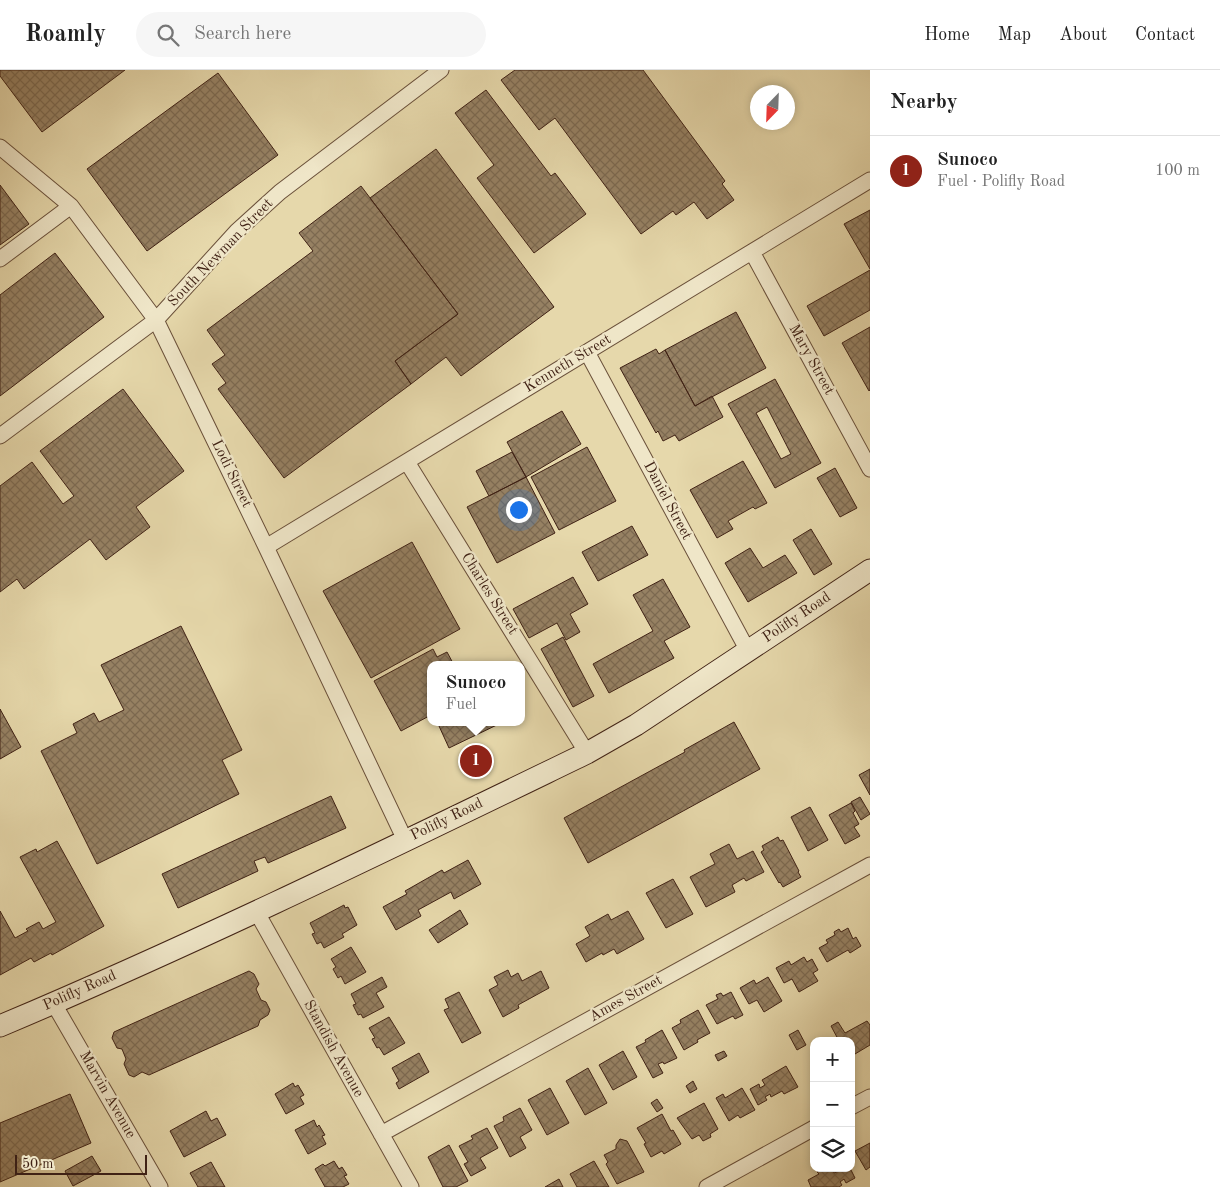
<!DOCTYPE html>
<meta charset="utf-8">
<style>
body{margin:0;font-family:"Old Standard TT",serif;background:#f6f6f6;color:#222}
.controls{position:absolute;right:15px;bottom:15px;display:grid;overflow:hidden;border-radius:10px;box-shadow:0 2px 8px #0003}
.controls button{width:45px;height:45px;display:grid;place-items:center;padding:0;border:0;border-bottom:1px solid #e0e0e0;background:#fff;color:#222;font:25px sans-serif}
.compass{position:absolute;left:750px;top:15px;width:45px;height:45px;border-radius:50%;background:#fff;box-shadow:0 2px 8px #0003;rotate:203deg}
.scale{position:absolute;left:15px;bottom:12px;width:132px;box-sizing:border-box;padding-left:5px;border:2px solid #402215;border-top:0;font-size:14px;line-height:18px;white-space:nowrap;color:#402215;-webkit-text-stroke:4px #efe6c8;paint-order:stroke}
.you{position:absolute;left:518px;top:439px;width:18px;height:18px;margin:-12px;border:4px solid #fff;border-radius:50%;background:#1a73e8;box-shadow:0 0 0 8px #1a73e833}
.badge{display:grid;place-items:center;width:32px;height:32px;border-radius:50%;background:#8f2418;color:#fff;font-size:16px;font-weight:700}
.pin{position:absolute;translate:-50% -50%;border:2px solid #fff;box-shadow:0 1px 5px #0006}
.popup{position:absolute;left:427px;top:591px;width:98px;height:65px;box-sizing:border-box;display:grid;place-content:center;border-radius:10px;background:#fff;filter:drop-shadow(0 1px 4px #0005);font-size:16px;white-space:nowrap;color:#767676}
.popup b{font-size:19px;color:#222}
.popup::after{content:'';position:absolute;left:50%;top:100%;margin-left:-10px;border:10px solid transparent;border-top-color:#fff}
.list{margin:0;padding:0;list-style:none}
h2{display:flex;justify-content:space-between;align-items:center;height:65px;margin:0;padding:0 20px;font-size:21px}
h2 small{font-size:16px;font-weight:400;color:#767676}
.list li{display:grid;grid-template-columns:32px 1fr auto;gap:15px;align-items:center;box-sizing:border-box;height:70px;padding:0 20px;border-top:1px solid #e0e0e0}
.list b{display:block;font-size:19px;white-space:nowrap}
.list p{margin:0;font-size:16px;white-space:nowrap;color:#767676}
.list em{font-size:16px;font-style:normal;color:#767676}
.icon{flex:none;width:28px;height:28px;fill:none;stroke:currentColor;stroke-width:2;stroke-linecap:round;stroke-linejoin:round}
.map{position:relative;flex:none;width:870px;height:1117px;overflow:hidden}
header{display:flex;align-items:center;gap:30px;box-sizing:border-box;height:70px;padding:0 25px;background:#fff;border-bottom:1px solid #e0e0e0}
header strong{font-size:24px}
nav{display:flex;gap:28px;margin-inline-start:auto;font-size:18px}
.search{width:350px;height:45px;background:#f6f6f6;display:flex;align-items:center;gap:12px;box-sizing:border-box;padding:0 18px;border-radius:28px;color:#767676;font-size:19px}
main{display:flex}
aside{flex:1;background:#fff}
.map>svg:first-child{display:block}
</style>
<header>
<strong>Roamly</strong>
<div class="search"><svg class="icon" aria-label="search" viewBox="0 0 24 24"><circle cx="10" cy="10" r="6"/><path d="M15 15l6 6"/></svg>Search here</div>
<nav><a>Home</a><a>Map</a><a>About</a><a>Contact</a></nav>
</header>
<main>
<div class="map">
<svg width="870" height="1117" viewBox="0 0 870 1117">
<defs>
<pattern id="building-cross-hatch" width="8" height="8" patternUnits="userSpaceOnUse" patternTransform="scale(1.25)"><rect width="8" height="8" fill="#968163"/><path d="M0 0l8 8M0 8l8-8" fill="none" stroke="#7c6950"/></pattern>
</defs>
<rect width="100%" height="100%" fill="#e6d8ab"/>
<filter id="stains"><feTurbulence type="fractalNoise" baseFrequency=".004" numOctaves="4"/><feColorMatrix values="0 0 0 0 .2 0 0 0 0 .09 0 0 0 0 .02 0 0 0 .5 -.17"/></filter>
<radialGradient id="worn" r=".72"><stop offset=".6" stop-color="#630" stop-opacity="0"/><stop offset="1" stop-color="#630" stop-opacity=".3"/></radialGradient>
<!-- building -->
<path fill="url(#building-cross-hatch)" stroke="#402215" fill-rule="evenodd" d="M0 0H125L42 62 0 6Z
M515 0H643L725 111 722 114 734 130 707 149 694 132 676 145 673 141 641 164 555 48 539 60 501 10Z
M218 3 278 85 147 181 87 99Z
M486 20 551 106 555 103 586 144 534 183 477 108 494 95 455 43Z
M436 79 554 237 461 306 446 287 411 314 395 291 458 244 370 128Z
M0 115 29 154 0 175Z
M361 116 458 244 395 291 411 314 284 408 218 319 226 313 212 294 225 285 207 260 313 181 299 163Z
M870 140V199L844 154Z
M55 183 104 247 0 326V225Z
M870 200V240L824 266 807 236Z
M736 242 766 298 695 336 665 280Z
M870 257V320L869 321 842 273Z
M656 279 659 284 665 280 695 336 712 326 723 347 679 371 675 365 663 371 658 361 656 363 620 298Z
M775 309 821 393 775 418 728 334ZM767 337 791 384 781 389 756 343Z
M123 319 184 401 136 437 150 457 106 490 90 469 24 519 17 509 0 522V416L32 392 63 434 74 426 40 381Z
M562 341 581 374 526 407 507 372Z
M587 377 616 431 559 460 531 407Z
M512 382 526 407 489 426 476 401Z
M743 391 767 433 755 439 753 437 728 451 733 459 717 468 690 420Z
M835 398 857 438 840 447 817 408Z
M526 407 555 463 497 493 467 437Z
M632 456 648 485 598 511 582 482Z
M811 459 832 494 814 505 793 470Z
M412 472 460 559 371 608 323 521Z
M750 478 763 498 785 485 797 503 748 532 725 493Z
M573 507 588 534 570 544 580 562 566 570 557 553 529 568 513 539Z
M663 509 690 557 664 571 674 588 609 623 593 594 653 561 633 525Z
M181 556 242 680 222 690 239 724 97 794 41 681 77 663 73 654 94 643 99 652 124 640 101 595Z
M563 567 594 626 573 637 541 579Z
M433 579 437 587 447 582 454 595H431V645L401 661 374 611Z
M0 639 21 677 0 689Z
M447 652H503L449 678 439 656Z
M734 652 760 699 588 793 564 748 685 682 684 680Z
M484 677 492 694 468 705 460 688Z
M870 699V725L859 705Z
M331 726 346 758 268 793 265 787 254 791 258 801 178 838 162 804Z
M860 727 870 744 861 750 851 732Z
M851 733 855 741 853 743 859 754 854 757 860 766 845 774 829 745Z
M810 737 828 770 808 781 791 747Z
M778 767 780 771 783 770 799 801 798 802 801 807 783 817 780 812 779 813 761 782 764 780 762 776Z
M57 771 104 856 52 885 51 883 34 892 31 888 0 905V841L15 868 28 861 26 859 39 852 43 859 56 852 20 787 36 779 37 782Z
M729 774 737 789 753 781 764 802 746 811 744 808 732 815 735 822 706 837 690 807 715 794 710 784Z
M468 790 481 814 454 829 451 822 418 840 421 846 396 860 383 837 407 824 405 821 442 800 444 803Z
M673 809 693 844 666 858 646 823Z
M344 835 345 838 348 837 357 855 342 864 344 867 324 878 321 872 317 874 312 864 315 863 310 853Z
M460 840 468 854 438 873 429 860Z
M628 841 644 869 617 884 614 879 603 885 602 883 586 892 576 874 590 866 585 857 608 844 611 850Z
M848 858 853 869 856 867 861 876 850 883 848 880 827 892 819 878 828 873 826 870 835 865 834 862 839 859 841 862Z
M351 877 366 902 345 914 341 906 338 908 333 899 336 897 331 889Z
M804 887 807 892 812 889 818 900 813 903 818 911 799 922 792 909 784 913 776 898 789 891 791 895Z
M508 900 511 907 518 903 522 911 541 901 549 918 518 935 519 938 503 947 489 920 498 915 494 907Z
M249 901 254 904 259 914 256 919 261 930 266 932 270 940 268 945 260 950 258 956 149 1005 142 1002 134 1007 129 1005 124 994 126 989 122 979 117 978 112 968 114 962Z
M382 907 387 917 376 923 384 937 363 948 361 944 358 945 353 935 356 934 351 924Z
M768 907 782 931 764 942 757 930 749 934 740 918 754 910 756 914Z
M459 922 481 963 462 973 444 940 449 938 445 929Z
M731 922 743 945 735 949 733 946 717 954 706 935 718 929 716 925 721 923 723 926Z
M698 940 710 963 697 970 698 972 684 980 672 958 681 953 680 950Z
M389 947 405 973 384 985 379 977 377 978 372 969 375 968 369 958Z
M867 951 870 955V975L855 984 851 977V971H847L845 967 839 971 831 956 838 952 845 963Z
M662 960 677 988 664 994 663 992 658 994 663 1003 653 1008 636 977 646 972 645 970Z
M798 960 806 975 797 980 789 965Z
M623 981 637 1007 613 1020 599 995Z
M724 981 727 986 718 991 715 985Z
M419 983 429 1002 399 1019 396 1013 399 1011 392 998Z
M786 996 798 1017 784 1024 782 1021 771 1027 770 1024 765 1027 767 1030 758 1035 750 1019 759 1014 760 1018 765 1015 762 1010Z
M588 998 607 1033 585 1045 566 1011Z
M693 1011 697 1019 690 1023 686 1016Z
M293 1013 295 1017 298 1015 304 1025 300 1027 304 1034 286 1044 275 1024Z
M550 1018 569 1053 547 1065 528 1030Z
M742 1018 755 1040 740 1048 738 1045 729 1051 716 1028 723 1024 725 1028Z
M70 1024 91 1073 0 1112V1053Z
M657 1029 663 1038 657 1042 651 1033Z
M704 1033 718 1059 710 1064 711 1067 703 1071 699 1065 692 1069 677 1048Z
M520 1038 532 1060 520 1067 526 1078 510 1087 494 1056 504 1051 503 1047Z
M206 1041 211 1051 217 1048 226 1065 184 1087 170 1061Z
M662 1044 671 1061 673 1060 681 1074 664 1084 662 1081 651 1087 644 1074 646 1073 637 1058Z
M314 1050 317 1057 319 1055 325 1065 322 1066 326 1074 308 1084 295 1060Z
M487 1058 498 1078 480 1088 486 1098 471 1106 464 1094 468 1092 459 1076 473 1069 471 1066Z
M620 1069 627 1071 644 1102 617 1114 606 1094 608 1092 604 1085 616 1079V1075Z
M870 1073V1097L866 1100 855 1081Z
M449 1075 468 1111 456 1117H443L428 1087Z
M92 1086 101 1101 73 1116 65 1101Z
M334 1091 339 1099 342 1097 347 1105 344 1106 349 1114 343 1117H325L315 1099 323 1094 325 1096Z
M594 1091 609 1117H577L570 1104Z
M211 1092 225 1117H198L190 1103Z
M824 1098H832L834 1103 839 1101 838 1098H850L855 1108 846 1113 844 1109 840 1112 842 1115 839 1117H811L808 1110 819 1104 817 1102Z
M559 1109 563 1117H545Z"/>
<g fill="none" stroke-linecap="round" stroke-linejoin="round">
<defs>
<path id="street" d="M0 77 71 136 156 250 266 477 405 770
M752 182 870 399
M0 189 71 136
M587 282 748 581
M0 366 156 250 237 161 280 122 441 0
M407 392 587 683
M266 477 870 110
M256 841 411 1117
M54 934 160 1117
M851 1037 870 1027
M381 1064 870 795
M707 1117 814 1058"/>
<path id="secondary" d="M0 956C199 872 393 777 587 683L636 655 870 500"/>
</defs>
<!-- street casing -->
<use href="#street" stroke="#6a503a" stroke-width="17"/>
<!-- secondary casing -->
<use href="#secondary" stroke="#402215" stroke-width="23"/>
<!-- street -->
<use href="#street" stroke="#efe6c8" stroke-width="15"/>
<!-- secondary -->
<use href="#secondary" stroke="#efe6c8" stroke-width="21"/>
</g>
<g text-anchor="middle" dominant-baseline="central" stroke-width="4.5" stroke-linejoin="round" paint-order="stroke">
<!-- street labels -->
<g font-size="15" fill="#402215" stroke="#efe6c8">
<text transform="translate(221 183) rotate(-46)">South Newman Street</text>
<text transform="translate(811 290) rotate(61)">Mary Street</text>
<text transform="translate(568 294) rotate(-31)">Kenneth Street</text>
<text transform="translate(231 404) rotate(64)">Lodi Street</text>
<text transform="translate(667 431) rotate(62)">Daniel Street</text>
<text transform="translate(489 524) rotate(58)">Charles Street</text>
<text transform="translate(797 548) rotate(-34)">Polifly Road</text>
<text transform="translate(447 750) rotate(-26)">Polifly Road</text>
<text transform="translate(80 921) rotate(-24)">Polifly Road</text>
<text transform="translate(626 929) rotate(-29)">Ames Street</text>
<text transform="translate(333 979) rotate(61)">Standish Avenue</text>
<text transform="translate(107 1025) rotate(60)">Marvin Avenue</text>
</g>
</g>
<rect width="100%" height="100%" filter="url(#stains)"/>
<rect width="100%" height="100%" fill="url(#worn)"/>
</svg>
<div class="controls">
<button>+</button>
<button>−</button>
<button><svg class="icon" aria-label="layers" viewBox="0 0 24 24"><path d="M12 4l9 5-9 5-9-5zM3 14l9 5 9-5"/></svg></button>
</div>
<svg class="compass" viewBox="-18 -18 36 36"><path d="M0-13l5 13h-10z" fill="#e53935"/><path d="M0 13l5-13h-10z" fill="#767676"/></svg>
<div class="scale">50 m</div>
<div class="you"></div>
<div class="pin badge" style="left:476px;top:691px">1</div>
<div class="popup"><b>Sunoco</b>Fuel</div>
</div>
<aside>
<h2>Nearby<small></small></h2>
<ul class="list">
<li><span class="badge">1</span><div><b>Sunoco</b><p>Fuel · Polifly Road</p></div><em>100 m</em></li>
</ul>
</aside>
</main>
